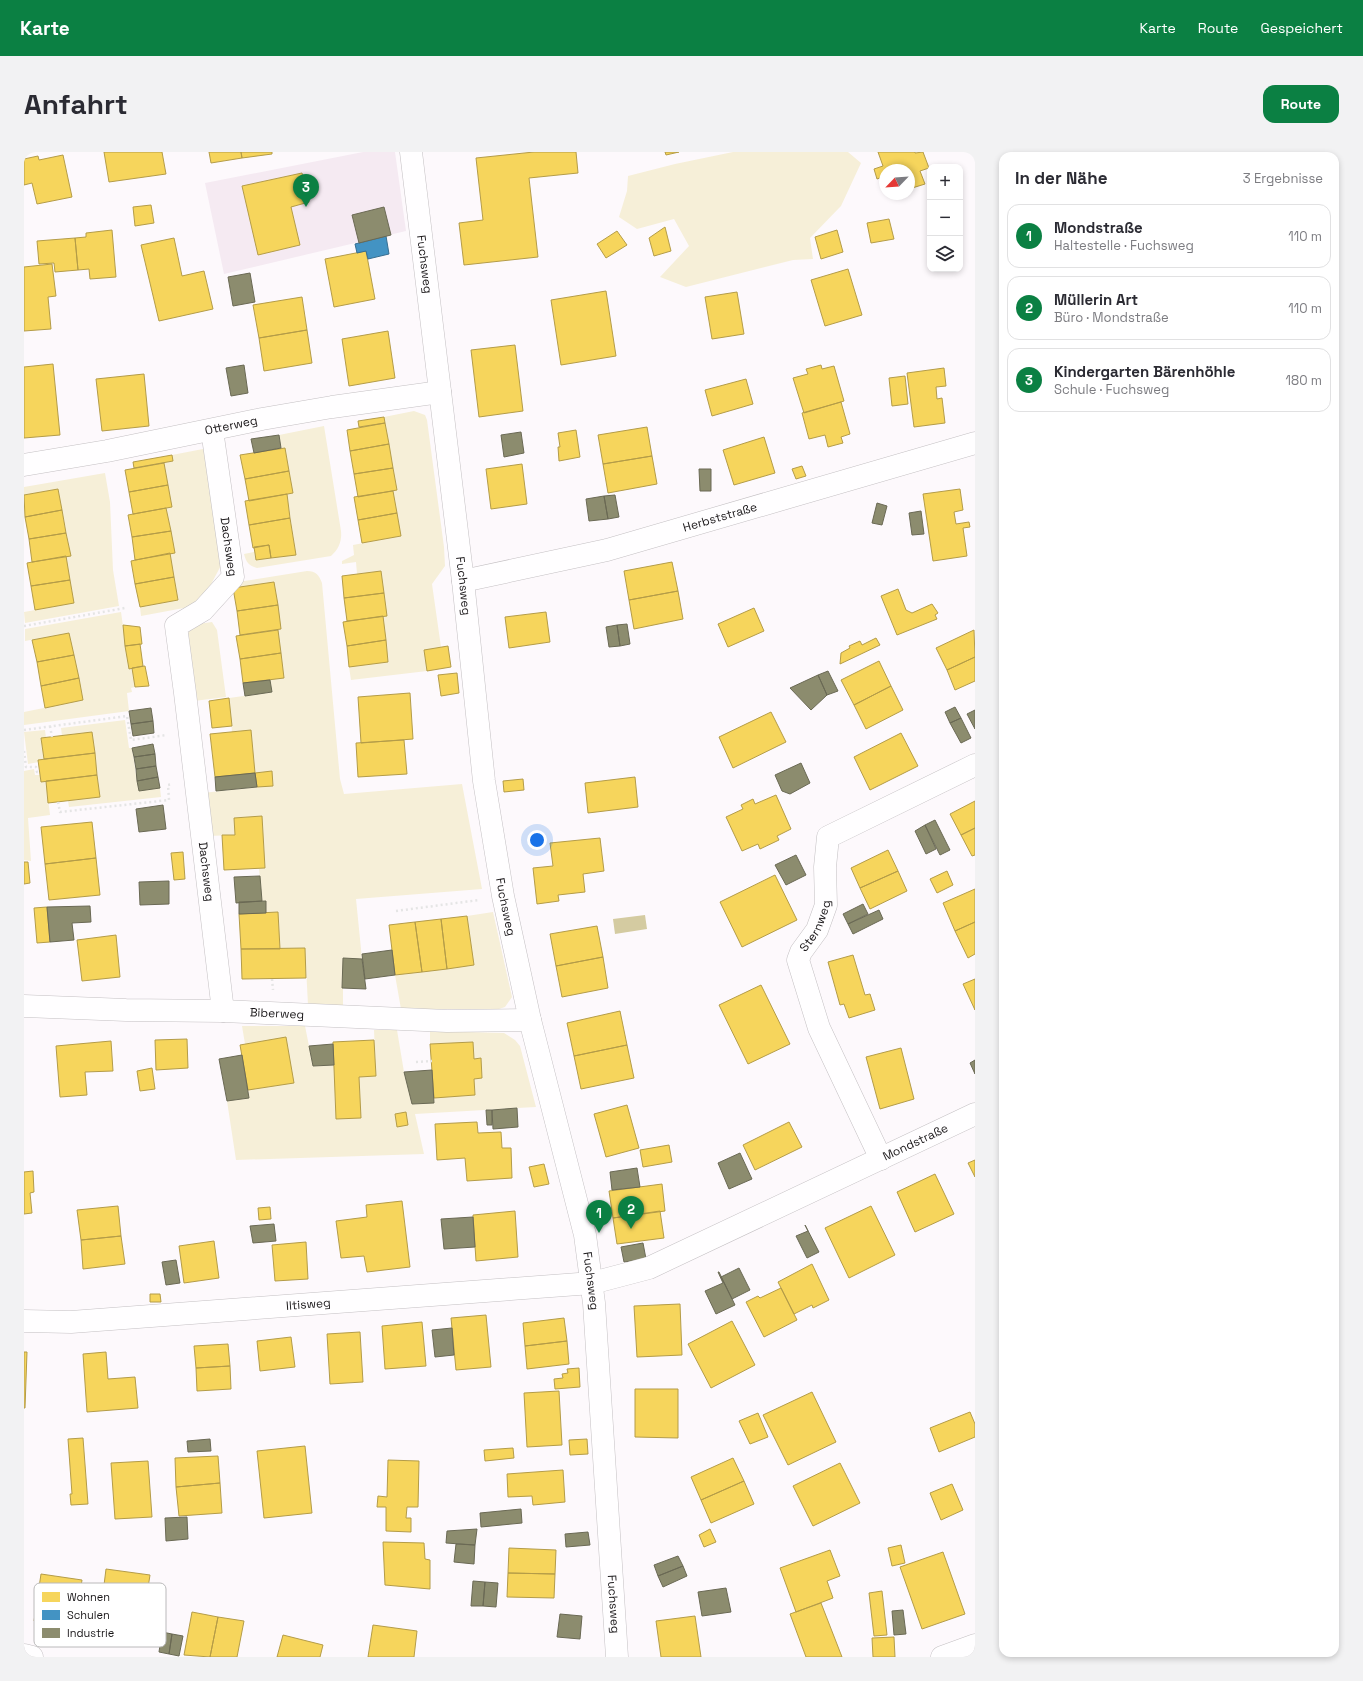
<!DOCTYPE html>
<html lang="de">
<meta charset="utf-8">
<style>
body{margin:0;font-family:"Space Grotesk",sans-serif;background:#f2f2f3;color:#2b2b33}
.controls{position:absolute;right:12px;top:12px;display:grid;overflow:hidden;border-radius:8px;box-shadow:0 2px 6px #0003}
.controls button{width:36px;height:36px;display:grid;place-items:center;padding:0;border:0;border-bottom:1px solid #e1e1e2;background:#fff;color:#2b2b33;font:20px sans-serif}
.compass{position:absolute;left:855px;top:12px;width:36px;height:36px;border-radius:50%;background:#fff;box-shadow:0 2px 6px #0003;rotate:245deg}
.you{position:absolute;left:513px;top:688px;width:14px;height:14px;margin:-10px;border:3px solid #fff;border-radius:50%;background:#1a73e8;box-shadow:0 0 0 6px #1a73e833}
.badge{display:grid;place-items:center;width:26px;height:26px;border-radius:50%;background:#0b8043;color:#fff;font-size:13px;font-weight:700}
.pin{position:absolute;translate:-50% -33px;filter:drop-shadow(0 1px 2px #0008)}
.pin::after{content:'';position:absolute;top:21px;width:14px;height:12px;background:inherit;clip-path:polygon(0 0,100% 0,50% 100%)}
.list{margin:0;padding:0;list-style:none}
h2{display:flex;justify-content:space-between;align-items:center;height:52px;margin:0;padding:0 16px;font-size:17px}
h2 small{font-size:13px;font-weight:400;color:#7c7c81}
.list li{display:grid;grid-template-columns:26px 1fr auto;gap:12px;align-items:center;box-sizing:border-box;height:64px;margin:0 8px 8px;padding:0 8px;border:1px solid #e1e1e2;border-radius:12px}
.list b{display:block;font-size:15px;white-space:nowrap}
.list p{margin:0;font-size:13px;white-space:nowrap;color:#7c7c81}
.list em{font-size:13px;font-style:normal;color:#7c7c81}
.icon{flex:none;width:22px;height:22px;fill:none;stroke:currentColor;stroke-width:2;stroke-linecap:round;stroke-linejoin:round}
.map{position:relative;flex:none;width:951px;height:1505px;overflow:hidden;border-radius:12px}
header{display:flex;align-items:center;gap:24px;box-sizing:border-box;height:56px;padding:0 20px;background:#0b8043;color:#fff}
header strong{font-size:19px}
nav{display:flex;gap:22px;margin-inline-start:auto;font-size:14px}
.intro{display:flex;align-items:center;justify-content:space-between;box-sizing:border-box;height:96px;padding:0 24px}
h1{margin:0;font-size:28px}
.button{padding:10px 18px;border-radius:12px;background:#0b8043;color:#fff;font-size:14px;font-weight:700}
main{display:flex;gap:24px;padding:0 24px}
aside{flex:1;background:#fff;border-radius:12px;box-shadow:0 2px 6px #0003}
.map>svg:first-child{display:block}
</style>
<header>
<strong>Karte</strong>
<nav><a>Karte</a><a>Route</a><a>Gespeichert</a></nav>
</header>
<div class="intro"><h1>Anfahrt</h1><a class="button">Route</a></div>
<main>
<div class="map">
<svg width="951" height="1505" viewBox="0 0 951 1505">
<rect width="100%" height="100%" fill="#fdf9fc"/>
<!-- built -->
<path fill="#f5eaf2" d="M339 0H371L382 79 200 122 181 31Z"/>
<!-- green -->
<path fill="#f6efd8" d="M709 0H824L837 11 817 54 786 86 789 107 769 108 662 135 636 125 665 94 650 67 613 77 595 65 603 39 604 24 651 12Z
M390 259 401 263 403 268 420 395 421 414 408 432 417 495 400 498 403 519 327 528 325 515 364 510 359 464 360 441 356 419 333 422 332 410 318 412V409L330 403 329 393 377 384 369 339 373 338 360 265Z
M300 274 317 379C318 389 315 397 307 404L233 416C225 414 222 410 220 402L230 400 232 408 272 403 263 342 269 341 261 296H257L255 283Z
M184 296 201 406 176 453 117 464 116 455 154 448 146 401 147 379 142 356 148 355 140 311 149 309 148 303Z
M81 321 86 350 89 418 95 454 1 471 0 460 50 451 42 404H47L34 337 0 343V335Z
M283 419C292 419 295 423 298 431L316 627 320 642 438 632 458 737 332 747 338 807H319V855L284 853 281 796 256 797 254 760 242 761V749H238L235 717 241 716 238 664 210 666 211 683 184 684 179 641 249 633 248 619 231 621 227 578 208 580 205 546 248 540 246 528 260 525 254 478 257 477 250 431 209 436 214 430Z
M97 460 105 516H108L111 535 107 536 108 540 103 541 105 559 0 573V560L59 548 45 481 1 489V477Z
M188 470 193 478 202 545 170 549 161 490 165 479 174 472Z
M101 568 105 596H108L113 629 136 636 137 645 45 655 44 649 76 644 68 580 38 584 37 576Z
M21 578 22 586 17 587 20 607 14 608 15 610 4 612 0 580Z
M10 617 11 623H16L17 629H22L26 663 4 666 7 709 0 708V619Z
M469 760 488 845 481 855 475 857H377L371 823 449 813 443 764Z
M218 874H281L289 914 310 913 312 967 337 966 335 925 352 924 350 878H373L380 920 388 952 410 951V946L451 943 450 927 458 926 457 906 450 907 449 890 406 892V879L480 881 491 888 496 894 512 955 391 962 400 1002 212 1008 203 949 225 946 224 938 269 930 262 886 221 892Z"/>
<!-- water -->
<path fill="#d4cba1" d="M621 763 623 777 591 782 589 767Z"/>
<!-- homes -->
<path fill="#f6d55c" stroke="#b49c48" d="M80 0H138L142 22 85 30Z
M185 0H217L218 6 187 11Z
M217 0H248V2L218 6Z
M510 0H552L554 21 505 26 514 105 440 113 435 71 459 68 452 6Z
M641 0H655L642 3Z
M854 0H891V1L899 0 905 16 896 19 901 32 885 37V18H861V24L853 27 850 17 859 14Z
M39 3 48 45 13 52 8 31 0 33V7L14 4 15 8Z
M278 21 285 50 267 55 276 93 234 103 218 34Z
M127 53 130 71 111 74 109 55Z
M865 67 870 87 847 91 843 71Z
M641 75 647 99 630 104 625 86Z
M88 78 92 125 66 127 65 117 54 118 51 86 62 85V81Z
M813 78 819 100 797 107 791 85Z
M593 79 603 93 582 106 573 92Z
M51 86 54 118 31 120 30 111 15 112 13 89Z
M150 86 158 124 180 119 189 157 135 169 117 93Z
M342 99 351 147 310 155 301 107Z
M28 112 32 144 24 145 27 177 0 179V115Z
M824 117 838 163 801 174 787 128Z
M582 139 592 204 537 213 527 148Z
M713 140 720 182 688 187 681 145Z
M278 145 283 178 235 186 229 153Z
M283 178 288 211 240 219 235 186Z
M364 179 371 226 325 234 318 187Z
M491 193 499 259 455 265 447 198Z
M29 212 36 283 0 286V215Z
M797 213 798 217 810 214 820 249 780 261 769 226 784 222 782 217Z
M920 216 922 234 912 235 913 247 918 246 921 271 890 275 883 221Z
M120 222 125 274 78 279 72 227Z
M881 224 884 252 868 254 865 226Z
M722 227 729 252 688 264 681 238Z
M817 250 826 282 817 285 819 291 804 295 801 283 785 287 778 261Z
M360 265 361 271 335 275 334 269Z
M361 271 365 292 326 299 323 278Z
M623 275 628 304 579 312 574 283Z
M552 278 556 305 535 309 534 295H536L534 281Z
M740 285 751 321 710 333 699 298Z
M365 292 369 316 330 322 326 299Z
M261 296 265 319 221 327 216 303Z
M148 303 149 309 110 316 109 310Z
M628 304 633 332 584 341 579 312Z
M140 311 144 333 105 340 101 318Z
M498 312 503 352 467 357 462 317Z
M778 314 782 324 772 327 768 317Z
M369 316 373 338 334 345 330 322Z
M265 319 269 341 225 349 221 327Z
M144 333 148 355 109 362 105 340Z
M34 337 38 358 1 365 0 343Z
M936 337 939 358 930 360 932 372 945 370 946 375 939 376 943 404 909 409 899 342Z
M369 339 373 361 334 368 330 345Z
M263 342 266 366 225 373 221 349Z
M142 356 147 379 108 385 104 363Z
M38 358 42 381 5 387 1 365Z
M373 361 377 384 338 391 334 368Z
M266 366 272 403 247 406 245 393 229 396 225 373Z
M147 379 151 401 111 408 108 385Z
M42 381 47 404 8 410 5 387Z
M245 393 247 406 232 408 230 395Z
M146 401 150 425 111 432 107 409Z
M42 404 46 428 7 434 3 411Z
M648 410 654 439 605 448 600 419Z
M357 419 360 441 320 446 318 424Z
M150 425 154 448 116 455 111 432Z
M46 428 50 451 11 458 7 434Z
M250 430 254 453 213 459 209 436Z
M874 437 882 458 888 461 908 452 914 461 911 463 913 467 873 483 857 444Z
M654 439 659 467 610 477 605 448Z
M360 441 363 464 323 469 320 446Z
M254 453 257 477 216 483 213 459Z
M730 456 740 479 704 495 694 472Z
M522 460 526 490 485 496 481 465Z
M359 464 362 488 323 494 319 470Z
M99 473 116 475 118 492 101 494Z
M254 478 257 501 216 507 212 484Z
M950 478 951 505 923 518 912 496Z
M45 481 50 503 13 510 8 488Z
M852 486 856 493 816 512 817 501 826 496 825 494 836 489 838 493Z
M362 488 364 510 325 515 323 494Z
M116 492 119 514 105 517 101 494Z
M424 494 427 515 403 519 400 498Z
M257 501 260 526 219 531 216 507Z
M50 503 55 526 17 534 13 510Z
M951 505V529L931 538 923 518Z
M855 509 867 534 830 553 817 528Z
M121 514 125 534 111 535 108 516Z
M433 521 435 541 417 544 414 523Z
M55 526 59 548 21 556 17 534Z
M867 534 879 558 842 577 830 553Z
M386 541 389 587 337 591 334 545Z
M205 546 208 574 188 576 185 549Z
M747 560 762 590 709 616 695 585Z
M227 578 231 621 191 625 186 582Z
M68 580 71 601 20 607 17 586Z
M877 581 894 614 846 638 830 605Z
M380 588 383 622 334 625 332 591Z
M71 601 73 623 17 630 14 608Z
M248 619 249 634 233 635 231 621Z
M73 623 76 645 24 651 22 629Z
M611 625 614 655 564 661 561 631Z
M499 627 500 638 480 640 479 629Z
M752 643 767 677 753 684 755 688 736 697 734 692 718 699 702 665 719 657 717 653 729 647 731 652Z
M951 649V676L937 683 926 662Z
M238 664 241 716 200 718 198 683H211L210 666Z
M68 670 72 706 21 712 17 675Z
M951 676V703L948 704 937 683Z
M576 686 580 719 559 722 561 740 534 743 535 749 513 752 509 716 529 714 526 691Z
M864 698 874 719 836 736 827 716Z
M159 700 161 727 150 728 147 701Z
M72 706 76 743 25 748 21 712Z
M0 710H4L6 731 0 732Z
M874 719 883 739 846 757 836 736Z
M923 719 929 733 913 741 906 727Z
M751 723 773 768 718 795 696 750Z
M951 737V770L931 779 919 751Z
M23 755 26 790 13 791 10 756Z
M254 760 256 797H217L215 762Z
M443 764 450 813 423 817 417 767Z
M417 767 423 817 398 820 391 770Z
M391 770 398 820 371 823 365 773Z
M951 770V802L944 806 931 779Z
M573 774 579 805 532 814 526 782Z
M92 783 96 825 58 829 53 788Z
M281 796 282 826 218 827 217 797Z
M829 803 841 843 846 842 851 858 825 866 820 852 816 853 804 810Z
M579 805 584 836 538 845 532 814Z
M951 827V858L939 832Z
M737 833 766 892 724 912 695 853Z
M596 859 603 893 550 904 543 871Z
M262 885 270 931 224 938 216 893Z
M163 887 164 916 132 918 131 888Z
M350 888 352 924 335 925 337 966 312 967 309 890Z
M87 889 89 919 61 920 63 943 36 945 32 894Z
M449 890 450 907 457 906 458 926 450 927 451 943 410 946 406 892Z
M603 893 610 926 557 937 550 904Z
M877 896 890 947 856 957 842 905Z
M128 916 131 937 116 939 113 919Z
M603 953 615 996 582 1005 570 962Z
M382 960 384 973 373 975 371 962Z
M453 970 454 981 477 980 478 996H487L488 1026 443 1029 441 1006 413 1008 411 972Z
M765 970 778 995 731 1018 719 993Z
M645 993 648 1010 619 1015 616 998Z
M951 1008V1025L944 1011Z
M520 1012 525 1032 510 1035 505 1015Z
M9 1019 10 1040 6 1041 8 1061 0 1062V1020Z
M911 1022 930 1062 891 1080 873 1040Z
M638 1032 641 1059 589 1066 585 1039Z
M378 1049 386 1115 343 1120 340 1104 317 1106 312 1069 343 1065 342 1053Z
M94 1054 97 1084 57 1088 53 1058Z
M847 1054 871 1103 825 1126 801 1076Z
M246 1055 247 1067 235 1068 234 1056Z
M491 1059 494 1105 452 1109 449 1063Z
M636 1059 640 1086 593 1092 589 1066Z
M97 1084 101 1112 59 1117 57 1088Z
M190 1089 195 1126 160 1131 155 1094Z
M282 1090 284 1127 251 1129 248 1093Z
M788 1112 805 1148 789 1156 788 1153 770 1162 754 1130Z
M757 1136 773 1168 740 1185 722 1150 734 1144 736 1146Z
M126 1142H136L137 1150H126Z
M656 1152 658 1203 613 1205 610 1154Z
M462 1163 467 1215 432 1218 427 1166Z
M540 1166 543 1189 501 1194 499 1171Z
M708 1169 731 1213 687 1236 664 1192Z
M398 1170 402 1214 361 1217 358 1174Z
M336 1180 339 1230 306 1232 303 1182Z
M267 1185 271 1215 236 1219 233 1189Z
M543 1189 545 1212 503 1217 501 1194Z
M204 1192 206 1214 172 1216 170 1194Z
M0 1200H3L1 1256H0Z
M82 1200 84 1227 111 1225 114 1256 63 1260 59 1202Z
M206 1214 207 1237 173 1239 172 1216Z
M555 1216 556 1235 531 1237 530 1227 539 1226 538 1222 544 1221 543 1217Z
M611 1237H654V1286L611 1285Z
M535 1239 538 1293 503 1295 500 1241Z
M788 1240 812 1290 764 1313 739 1263Z
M946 1260 951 1272V1285L915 1300 906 1276Z
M734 1261 744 1285 726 1292 715 1269Z
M59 1286 64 1352 47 1353 46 1342H48L44 1287Z
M563 1287 564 1302 546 1303 545 1288Z
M281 1294 288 1361 240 1366 233 1299Z
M489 1296 490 1306 461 1309 460 1298Z
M194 1304 196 1331 152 1335 151 1306Z
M709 1306 720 1329 677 1348 667 1325Z
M364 1308 395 1309 394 1355H383L382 1366H387V1380L362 1379V1355H353L354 1344 363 1345Z
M124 1309 128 1365 91 1367 87 1311Z
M816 1311 836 1351 789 1374 769 1334Z
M539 1318 541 1350 509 1353 508 1344 484 1345 483 1322Z
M720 1329 730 1352 687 1371 677 1348Z
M196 1331 198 1361 155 1364 152 1335Z
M928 1332 939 1358 917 1368 906 1341Z
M686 1377 692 1390 680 1395 675 1383Z
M359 1390 400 1391 401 1407 406 1408V1437L361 1433Z
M877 1393 881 1411 868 1414 864 1396Z
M485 1396 532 1398 531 1422 484 1421Z
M806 1398 816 1424 803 1429 809 1446 772 1460 756 1416Z
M919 1400 941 1462 898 1477 876 1415Z
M82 1417 126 1423 121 1455 78 1449Z
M484 1421 531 1422 530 1446 483 1445Z
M17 1422 58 1428 51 1475 10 1469Z
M858 1439 863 1483 850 1484 845 1441Z
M797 1451 818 1505H782L766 1462Z
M168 1460 194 1465 186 1505 160 1503Z
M671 1464 677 1505H637L632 1469Z
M194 1465 220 1469 213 1505H186Z
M349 1473 393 1479 390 1505H344Z
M259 1483 299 1493 296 1505H253Z
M870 1485 871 1505H849L848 1486Z"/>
<!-- schools -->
<path fill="#4393c3" stroke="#376e90" d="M362 84 365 102 344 107 342 99 333 101 331 92Z"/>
<!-- industry -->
<path fill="#8c8c6e" stroke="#6a6954" d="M360 55 367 83 335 91 328 63Z
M226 121 231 150 209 154 204 125Z
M220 213 224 241 207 244 202 216Z
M497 280 500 301 480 305 477 283Z
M255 283 257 296 230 301 227 287Z
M675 317H687V339H676Z
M591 343 595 365 584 367 580 344Z
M580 344 584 367 565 369 562 347Z
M853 351 863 354 858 373 848 371Z
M897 359 900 382 888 383 885 361Z
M603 472 606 492 596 494 593 473Z
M593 473 596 494 585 495 582 475Z
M804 519 814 539 803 543 794 523Z
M794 523 803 543 787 558 766 536Z
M246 528 248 540 221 544 219 531Z
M931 555 937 566 926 571 921 560Z
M127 556 129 569 107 572 105 559Z
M951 558V577L943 562Z
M937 566 947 586 937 591 926 571Z
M129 569 130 581 109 584 107 572Z
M129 592 131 602 110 605 108 596Z
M131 602 132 614 112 617 110 605Z
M777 611 786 631 766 642 758 639 751 623Z
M132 614 134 625 113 629 112 617Z
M231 621 233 635 192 639 191 625Z
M134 625 136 636 115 639 113 629Z
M139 653 142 677 115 680 112 657Z
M911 668 926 698 916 703 901 673Z
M901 673 912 697 902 702 891 679Z
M772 703 782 723 762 733 751 713Z
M236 724 238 749 212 751 210 725Z
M145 729V752L116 753 115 730Z
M242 749V761L215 762V750Z
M839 752 844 762 824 772 819 762Z
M66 754 67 770 48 771 50 788 26 790 23 755Z
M855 758 859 767 829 782 824 772Z
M368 798 371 823 341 827 338 802Z
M319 806 338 807 342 837 318 836Z
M309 892 310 913 289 914 285 894Z
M218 903 225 946 203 949 195 907Z
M951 908V922L946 911Z
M408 918 410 951 388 952 380 920Z
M493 956 494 975 469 977 468 958Z
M462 958H468V973H463Z
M716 1001 728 1027 705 1037 694 1011Z
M613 1016 616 1035 588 1038 586 1020Z
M449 1065 451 1095 420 1097 417 1067Z
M250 1072 252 1089 229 1091 226 1074Z
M781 1073 795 1100 783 1106 772 1084 784 1079Z
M619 1091 622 1107 600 1110 597 1095Z
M152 1108 156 1131 142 1133 138 1110Z
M715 1116 726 1138 708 1147 697 1125Z
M694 1120H695L711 1153 692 1162 681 1139 699 1131Z
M428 1176 430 1203 411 1205 408 1178Z
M186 1287 187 1299 164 1300 163 1289Z
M497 1357 498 1371 457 1375 456 1361Z
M163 1365 164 1387 142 1389 141 1366Z
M453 1377 451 1393 422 1391 423 1379Z
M564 1380 566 1393 542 1395 541 1382Z
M432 1392 451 1393 450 1412 430 1410Z
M654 1404 659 1414 634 1424 630 1413Z
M659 1414 663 1424 639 1435 634 1424Z
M449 1429 461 1430 459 1454H447Z
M461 1430 474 1431 472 1455 459 1454Z
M702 1436 707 1460 678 1464 674 1440Z
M879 1458 882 1482 870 1483 868 1459Z
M536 1462 558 1464 556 1487 533 1485Z
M138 1480 148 1482 145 1502 135 1500Z
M148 1482 159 1484 155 1504 145 1502Z"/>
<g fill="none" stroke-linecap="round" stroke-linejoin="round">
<defs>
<g id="minor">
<path id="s1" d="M387 0 439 429 460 629 479 744 506 868 561 1083 570 1151 593 1505"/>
<path id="s2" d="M188 278 209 425 179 458 152 474 161 541 199 859"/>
<path id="s3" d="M0 313 83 299 238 267 308 255 416 240"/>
<path id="s4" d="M439 429 583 398 951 291"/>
<path id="s5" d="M0 854 102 858 199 859 423 869 506 868"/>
<path id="s6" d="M857 1007 795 876 774 808 777 800 793 778 802 753 801 715 804 685 951 613"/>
<path id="s7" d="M0 1169 47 1170 568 1131 625 1116 951 962"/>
<path d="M0 1503 8 1505"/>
<path d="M918 1505 951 1493"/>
</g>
</defs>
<!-- minor casing -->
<use href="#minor" stroke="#c4c0c3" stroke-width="23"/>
<!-- path -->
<path stroke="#e5e5e5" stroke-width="2.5" stroke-dasharray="2 3" stroke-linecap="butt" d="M0 474 101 456
M26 574 28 585
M0 578 103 564 107 588 143 583
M0 599 2 615H12L13 620H16
M34 650 36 660 145 648 144 633 149 632
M372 759 455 748
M248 827 249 838
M392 910 408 909"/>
<!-- minor -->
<use href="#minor" stroke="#fffeff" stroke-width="22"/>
</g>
<g text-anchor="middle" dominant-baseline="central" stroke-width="4" stroke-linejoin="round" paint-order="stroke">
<!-- street labels -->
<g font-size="12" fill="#1a1719" stroke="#fff">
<text stroke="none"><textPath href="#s1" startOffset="113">Fuchsweg</textPath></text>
<text stroke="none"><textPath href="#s3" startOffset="211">Otterweg</textPath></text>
<text stroke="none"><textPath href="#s4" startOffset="265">Herbststraße</textPath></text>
<text stroke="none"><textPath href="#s2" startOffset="118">Dachsweg</textPath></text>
<text stroke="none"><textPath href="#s1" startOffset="437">Fuchsweg</textPath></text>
<text stroke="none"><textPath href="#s2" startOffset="472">Dachsweg</textPath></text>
<text stroke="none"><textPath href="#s1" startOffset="761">Fuchsweg</textPath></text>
<text stroke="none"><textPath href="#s6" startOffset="255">Sternweg</textPath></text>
<text stroke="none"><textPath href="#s5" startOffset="253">Biberweg</textPath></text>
<text stroke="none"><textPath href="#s7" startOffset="923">Mondstraße</textPath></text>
<text stroke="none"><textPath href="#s1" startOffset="1145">Fuchsweg</textPath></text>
<text stroke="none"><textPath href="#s7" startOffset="285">Iltisweg</textPath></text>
<text stroke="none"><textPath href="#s1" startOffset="1469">Fuchsweg</textPath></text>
</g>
</g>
<!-- legend -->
<rect x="10" y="1431" width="132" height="64" rx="6" fill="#fff" stroke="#bab9ba" stroke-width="1"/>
<rect x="18" y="1440" width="18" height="10" fill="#f6d55c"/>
<rect x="18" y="1458" width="18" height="10" fill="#4393c3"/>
<rect x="18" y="1476" width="18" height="10" fill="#8c8c6e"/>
<g font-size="11" fill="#1a1719">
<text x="43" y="1449">Wohnen</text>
<text x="43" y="1467">Schulen</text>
<text x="43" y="1485">Industrie</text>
</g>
</svg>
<div class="controls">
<button>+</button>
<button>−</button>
<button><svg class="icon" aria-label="layers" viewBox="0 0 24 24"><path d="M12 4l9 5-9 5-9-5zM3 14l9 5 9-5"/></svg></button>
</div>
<svg class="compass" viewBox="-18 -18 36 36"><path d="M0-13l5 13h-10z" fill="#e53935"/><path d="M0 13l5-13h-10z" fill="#7c7c81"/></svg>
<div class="you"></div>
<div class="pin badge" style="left:575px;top:1081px">1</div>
<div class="pin badge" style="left:607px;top:1077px">2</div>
<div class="pin badge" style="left:282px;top:55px">3</div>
</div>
<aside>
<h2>In der Nähe<small>3 Ergebnisse</small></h2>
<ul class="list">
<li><span class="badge">1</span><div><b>Mondstraße</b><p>Haltestelle · Fuchsweg</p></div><em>110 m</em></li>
<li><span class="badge">2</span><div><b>Müllerin Art</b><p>Büro · Mondstraße</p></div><em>110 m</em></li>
<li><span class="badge">3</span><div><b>Kindergarten Bärenhöhle</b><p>Schule · Fuchsweg</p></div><em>180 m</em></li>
</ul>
</aside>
</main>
